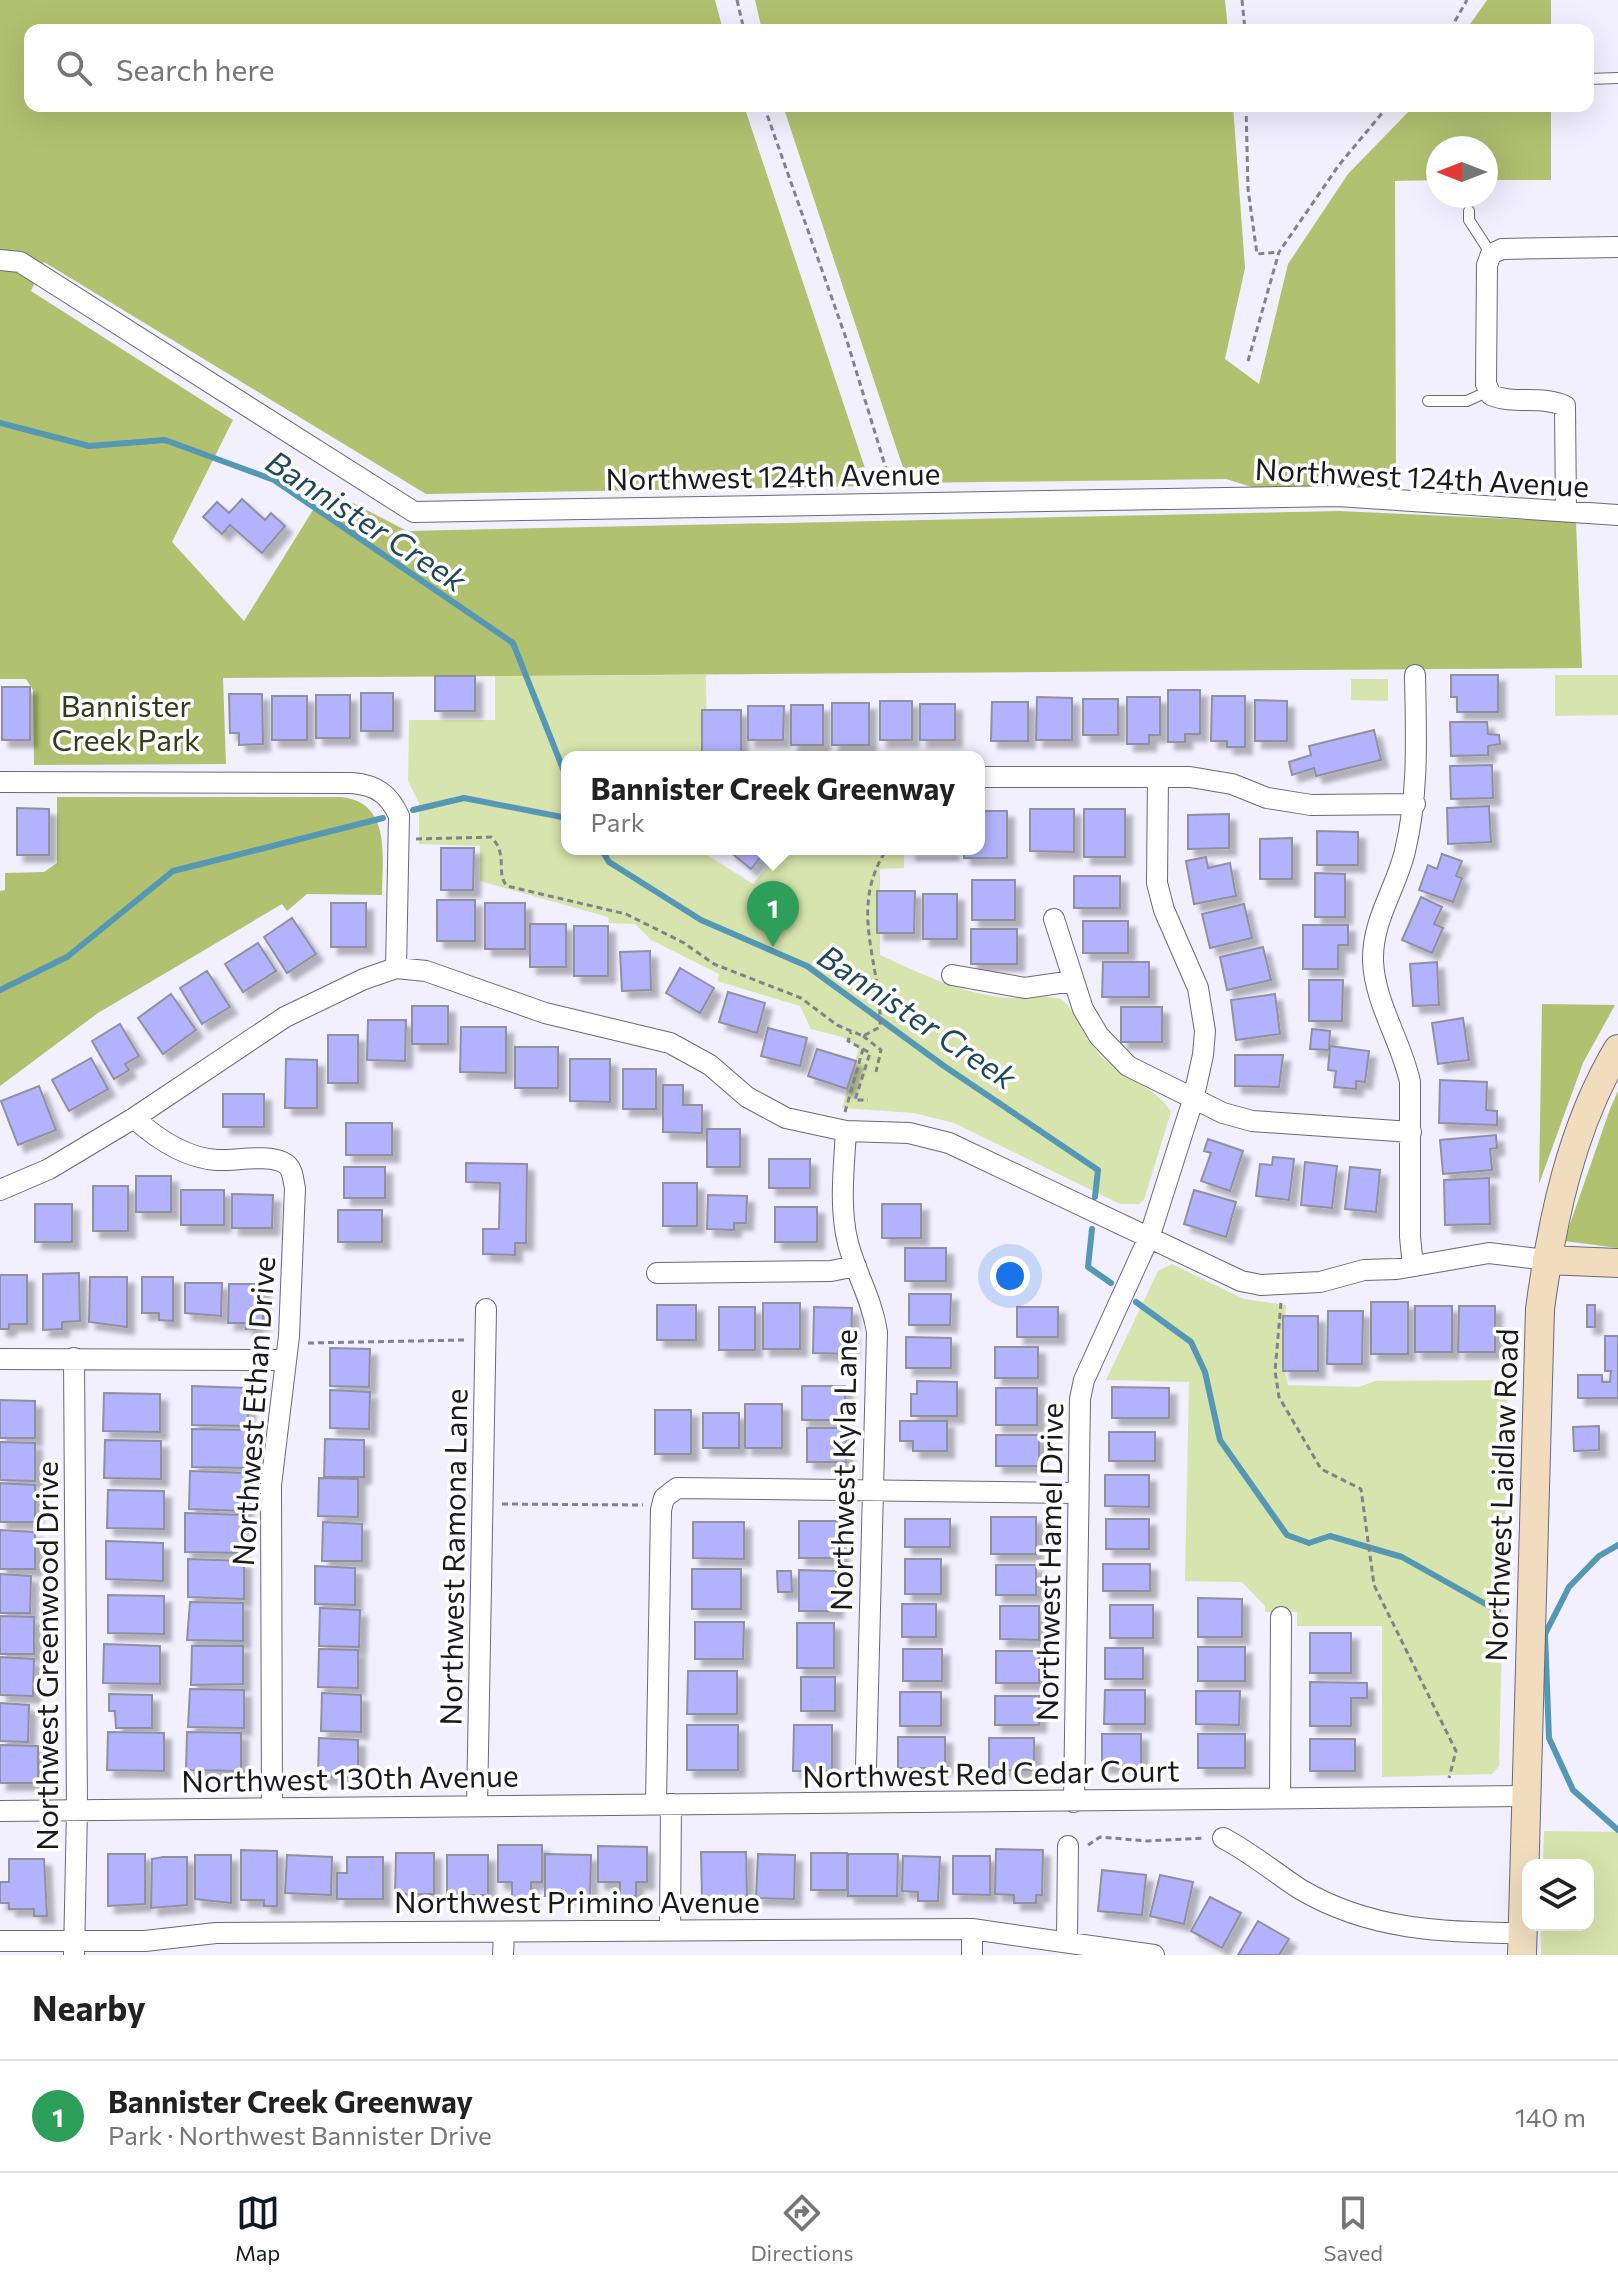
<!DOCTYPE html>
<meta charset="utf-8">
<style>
body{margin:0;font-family:Commissioner,sans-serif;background:#f6f6f6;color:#222}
.controls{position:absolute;right:24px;bottom:24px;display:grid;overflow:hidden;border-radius:16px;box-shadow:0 8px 32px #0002}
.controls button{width:72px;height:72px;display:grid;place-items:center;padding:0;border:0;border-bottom:2px solid #e0e0e0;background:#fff;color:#222;font:40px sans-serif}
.compass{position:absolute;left:1426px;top:136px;width:72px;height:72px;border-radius:50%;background:#fff;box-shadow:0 8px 32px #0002;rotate:270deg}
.you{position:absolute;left:1010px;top:1276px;width:28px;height:28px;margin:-20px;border:6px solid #fff;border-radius:50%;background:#1a73e8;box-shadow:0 0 0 12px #1a73e833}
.badge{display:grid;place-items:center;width:52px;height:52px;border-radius:50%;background:#111827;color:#fff;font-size:26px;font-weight:700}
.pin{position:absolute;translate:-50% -66px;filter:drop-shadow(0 2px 4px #0008)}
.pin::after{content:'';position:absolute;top:42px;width:28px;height:24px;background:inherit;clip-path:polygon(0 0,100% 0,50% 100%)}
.popup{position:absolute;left:561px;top:751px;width:424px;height:104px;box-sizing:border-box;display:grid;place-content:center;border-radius:16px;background:#fff;filter:drop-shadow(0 2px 6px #0005);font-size:26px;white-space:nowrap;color:#767676}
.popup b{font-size:30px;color:#222}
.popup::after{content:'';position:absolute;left:50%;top:100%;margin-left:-16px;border:16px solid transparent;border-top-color:#fff}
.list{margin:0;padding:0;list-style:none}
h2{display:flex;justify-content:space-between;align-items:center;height:104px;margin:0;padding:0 32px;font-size:34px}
h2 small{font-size:26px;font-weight:400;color:#767676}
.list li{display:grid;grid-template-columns:52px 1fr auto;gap:24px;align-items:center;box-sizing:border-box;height:112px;padding:0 32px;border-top:2px solid #e0e0e0}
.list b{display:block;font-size:30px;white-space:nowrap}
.list p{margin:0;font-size:26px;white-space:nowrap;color:#767676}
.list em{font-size:26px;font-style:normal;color:#767676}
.icon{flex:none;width:44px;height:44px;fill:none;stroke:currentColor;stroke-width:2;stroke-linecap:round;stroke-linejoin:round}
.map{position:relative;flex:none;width:1618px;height:1955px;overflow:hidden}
.search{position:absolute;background:#fff;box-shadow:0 8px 32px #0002;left:24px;right:24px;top:24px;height:88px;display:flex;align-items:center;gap:20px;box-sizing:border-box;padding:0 28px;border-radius:16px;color:#767676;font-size:30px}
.sheet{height:216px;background:#fff}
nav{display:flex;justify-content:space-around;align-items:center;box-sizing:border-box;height:112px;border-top:2px solid #e0e0e0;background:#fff;font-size:22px;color:#767676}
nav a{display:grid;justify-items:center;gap:4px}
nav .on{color:#111827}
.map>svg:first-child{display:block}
</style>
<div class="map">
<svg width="1618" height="1955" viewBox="0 0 1618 1955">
<defs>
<filter id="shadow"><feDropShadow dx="7" dy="7" stdDeviation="2" flood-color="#0004"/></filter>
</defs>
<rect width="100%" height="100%" fill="#f2effe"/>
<!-- green -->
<path fill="#d8e4ad" d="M706 675 707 757H567V849H698L753 884 782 849H904V868L880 869V955C919 973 956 991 999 997 1020 1000 1041 994 1061 999 1079 1013 1085 1040 1102 1057 1123 1078 1158 1088 1171 1112L1144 1200 1139 1204H1120L954 1123 914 1113 842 1108 859 1047 842 1037 811 1029 800 1006 717 981 719 974 651 940 635 924 609 923 608 917 480 881V846L419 844V803L408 781 409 720H495V676Z
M1555 675H1618V715L1555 716Z
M1351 679H1388V701L1351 700Z
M1172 1264 1244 1299 1286 1305 1285 1372 1288 1385 1359 1387 1375 1381 1508 1380 1499 1766 1492 1774 1382 1777V1626H1297V1612H1265V1606L1242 1582 1185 1581 1189 1382 1106 1380 1158 1271Z
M1544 1831 1618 1832V1955H1541V1925H1588V1865H1543Z"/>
<!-- forest -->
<path fill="#b1c16f" d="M0 0H715L723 30H30V106H744L871 486 426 494 44 262 31 291 233 420 172 542 244 621 326 489 407 531 1340 511 1576 522 1582 668 223 678 226 764 34 765 33 690 26 679H0Z
M755 0H1225L1228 30H762Z
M1487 0H1551V30H1466Z
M783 106H1233L1245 268 1225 359 1259 384 1288 264 1348 174 1414 106H1551V180H1486V148H1438V180L1395 181 1396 488 1252 487 1226 479 908 483Z
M57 797H341C392 802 382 857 382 895L307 894 287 911 282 904 98 1013 0 1086V891L5 890V873L44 872 57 863Z
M1542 1004 1615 1005 1583 1063 1539 1184Z
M1618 1091V1248L1564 1241 1610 1109Z"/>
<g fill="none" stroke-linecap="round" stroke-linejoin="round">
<!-- stream -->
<path stroke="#5498b6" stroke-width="6" d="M0 423 89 446 165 440 274 480 513 643 567 779
M413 810 464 798 567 818
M601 849 609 862 701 920 807 966 944 1066 1098 1170 1095 1197
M0 990 67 957 173 871 383 818
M1092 1229 1088 1267 1111 1283
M1136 1302 1191 1342 1205 1372 1220 1440 1287 1535 1309 1543 1330 1536 1402 1557 1498 1611
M1618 1545 1599 1556 1569 1587 1545 1634 1549 1738 1573 1790 1618 1830"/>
</g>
<!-- building -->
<path fill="#b2b2fe" stroke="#90919f" stroke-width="2" filter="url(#shadow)" d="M242 499 265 520 271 513 285 526 262 553 230 525 222 534 203 517 217 502 229 513Z
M1451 675H1498V712H1457V697H1451Z
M435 676H475V711H435Z
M2 687H30V740H2Z
M1168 690H1200V734H1185V742H1168Z
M361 693H393V731H361Z
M229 694H262L263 744 239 745V733H230Z
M316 695H350V738H316Z
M272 696H307V740H272Z
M1212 696H1245V747H1227V741H1211Z
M1037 697 1072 698V740H1036Z
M1127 697H1160V735H1149V744H1127Z
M1083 699H1118V735H1083Z
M1255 700 1287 701V741H1255Z
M880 701H912V740H880Z
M992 702H1028V741H991Z
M832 703H869V745H832Z
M920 704H955V740H920Z
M791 705H823V745H791Z
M748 706H784L783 740H748Z
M702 710H741V756H702Z
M1450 722H1487L1488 734 1499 735 1500 744 1488 746V755L1451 756Z
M1374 730 1381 760 1316 776 1314 768 1292 775 1289 762 1311 755 1309 746Z
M1492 765 1493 798 1451 799 1450 766Z
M1489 806 1491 842 1448 844 1447 808Z
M17 808 49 809V855H17Z
M1030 809H1074V852L1030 851Z
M1084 809H1125V857H1084Z
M979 811H1007V858H964V849H979Z
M1229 814V848L1188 849V815Z
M1317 831 1358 832V865H1317Z
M1292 838V879H1260V839Z
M441 848H474L473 890H441Z
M731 849H767L751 869 729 851Z
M909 849H952V853H909Z
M1442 854 1462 861 1456 876 1462 878 1453 902 1419 890 1428 865 1437 869Z
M1206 857 1208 868 1230 863 1236 896 1194 904 1186 861Z
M1315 873 1345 874V917H1315Z
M1074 876H1120V908H1074Z
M972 880H1015V920H972Z
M877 891H915L914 933H877Z
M923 894H957V939H923Z
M1421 897 1442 907 1434 924 1443 928 1432 953 1402 940Z
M437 900H475V941H437Z
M331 903H366V947H331Z
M485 903H525V949H485Z
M1244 904 1252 938 1210 948 1202 914Z
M292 918 316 954 287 973 264 937Z
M1083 921H1128V953H1083Z
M530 924H566V967H530Z
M1303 925H1348V945H1338V969H1303Z
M574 926H608V976H574Z
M971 929H1017V964H971Z
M258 943 276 971 243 992 225 964Z
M1263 947 1271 980 1227 990 1220 957Z
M650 951 651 990 622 991 620 952Z
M1103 962H1149V997H1102Z
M1437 962 1439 1005 1413 1006 1410 964Z
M680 968 714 988 700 1013 666 993Z
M207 971 230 1007 202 1024 180 988Z
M1309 980H1343L1342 1021H1309Z
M728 992 765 1003 757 1033 719 1022Z
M171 994 196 1030 163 1054 138 1018Z
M1275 994 1280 1034 1236 1040 1231 1000Z
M412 1006H448V1044H412Z
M1121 1007H1162V1042H1121Z
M1463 1018 1469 1060 1438 1064 1432 1023Z
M368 1020H406L405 1061 367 1060Z
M120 1024 139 1056 125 1064 129 1070 114 1079 92 1041Z
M461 1027H506V1073L460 1072Z
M768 1028 807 1038 800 1066 761 1056Z
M1312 1029 1330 1031 1329 1050 1310 1049Z
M328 1035H358V1083H328Z
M1330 1046 1369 1051 1365 1082 1356 1081V1089L1334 1087 1336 1071 1328 1070Z
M515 1047H558V1088H515Z
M817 1049 856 1061 847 1089 808 1076Z
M1235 1055H1283L1279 1087 1235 1086Z
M91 1058 108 1089 69 1111 52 1080Z
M286 1059 317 1060V1108H285Z
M570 1059H610V1102L570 1101Z
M623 1069H656V1109H623Z
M1440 1080 1487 1082 1486 1110 1497 1111V1125L1439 1123Z
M663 1085H683V1105H702V1133L663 1132Z
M39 1086 56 1130 18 1145 1 1101Z
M223 1094H264V1127H223Z
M346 1123H392V1155H346Z
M707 1129H740V1167H707Z
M1496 1135 1497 1148 1490 1149 1492 1170 1443 1174 1440 1140Z
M1208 1139 1243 1151 1230 1191 1201 1181 1211 1153 1204 1151Z
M1273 1157 1294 1159 1289 1200 1256 1196 1260 1164 1272 1165Z
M769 1159H810V1188H769Z
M1305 1162 1337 1166 1332 1208 1301 1205Z
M466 1163 527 1164 526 1243H515V1255L483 1254V1229H499L500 1183 466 1182Z
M344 1167H385V1198H344Z
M1350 1167 1380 1170 1376 1212 1345 1209Z
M136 1176H171V1212H136Z
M1489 1178 1490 1224 1445 1225 1444 1180Z
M663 1183H697V1226H663Z
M93 1186H128V1231H93Z
M181 1190H224V1225H181Z
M1194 1190 1236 1202 1226 1237 1184 1224Z
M232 1194 273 1195 272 1228H232Z
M708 1195 747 1196 746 1223H734V1230L707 1229Z
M35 1204H72V1242H35Z
M882 1204H921V1238H882Z
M775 1207H817V1242H775Z
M338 1210H382V1242H338Z
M905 1248H946V1281H905Z
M79 1273 80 1321 62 1322V1329L43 1330V1274Z
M0 1275H27V1324H9V1329H0Z
M90 1277H127V1327L89 1322Z
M142 1277H173V1321L159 1320V1313H142Z
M185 1283H222L221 1316 185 1313Z
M229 1284H263V1323H255V1329H246V1323H228Z
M909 1294H951L950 1325H909Z
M1371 1302H1408V1354H1371Z
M763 1303H800V1349H763Z
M657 1305H696V1340H657Z
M1587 1305H1595V1327H1587Z
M1415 1306H1452V1352H1415Z
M1459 1306H1495V1352H1458Z
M719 1307H755V1350H719Z
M814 1307 852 1308 851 1354 813 1353Z
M1017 1307H1058V1337H1017Z
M1328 1311H1363L1362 1364H1327Z
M1283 1316H1318V1371H1283Z
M1605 1336H1618V1398H1578V1375H1602V1382H1610L1611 1371H1605Z
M906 1337 951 1338V1368H906Z
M995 1347H1038V1378H995Z
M330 1348 370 1349 369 1387 330 1386Z
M917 1381 957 1382V1416H911V1394H917Z
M192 1386 248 1388V1426L192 1425Z
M802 1386H845V1420H802Z
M1112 1387 1169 1388V1418H1112Z
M996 1388H1037V1425H996Z
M330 1390 370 1392 369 1429 330 1428Z
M104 1393 160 1394V1432L103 1431Z
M0 1400 35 1401V1438H0Z
M745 1404H782V1448H745Z
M655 1410H691V1454H655Z
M703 1413H739V1448H703Z
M900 1421H947V1451H913V1441H900Z
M1599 1426V1450L1574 1451 1573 1427Z
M807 1428H846V1462H807Z
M192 1429 248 1430V1468L192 1467Z
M1109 1432H1155V1461H1109Z
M996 1435H1039V1466H996Z
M325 1439 364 1440V1477H324Z
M105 1440 161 1441V1479L104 1478Z
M0 1442 35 1443V1481L0 1480Z
M190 1471 246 1473V1511L189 1509Z
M1105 1475H1149V1507L1105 1506Z
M319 1478 358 1479V1517L318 1516Z
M0 1483 35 1485V1522H0Z
M108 1490 164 1491V1529L107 1528Z
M185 1513 241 1515V1553L185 1552Z
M991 1517H1036V1554H991Z
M905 1519H950V1547H905Z
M1106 1519H1149V1549H1106Z
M799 1521H842V1558H799Z
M323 1522 362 1524V1561H322Z
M693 1522H744V1559L693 1558Z
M0 1530 35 1532V1569H0Z
M106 1541 163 1543V1581L106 1579Z
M188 1559 244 1561V1599L188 1597Z
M905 1559H941V1594H905Z
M1103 1564H1150V1591H1103Z
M996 1565H1036V1595H996Z
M315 1566 355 1568V1605L315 1604Z
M692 1569H741V1609H692Z
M799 1570 836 1571V1611H799Z
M777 1571H791L792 1592H778Z
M0 1574 31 1576 30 1613H0Z
M108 1595 164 1596V1634L108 1633Z
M1198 1598 1242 1599V1637H1198Z
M190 1602 243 1603V1641L187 1640Z
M902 1604H936V1637H902Z
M1110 1605H1153V1638H1110Z
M1000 1606H1039V1640L1000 1639Z
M320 1608 360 1610 359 1647 319 1646Z
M0 1616 34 1617V1654H0Z
M695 1622H744L743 1659H695Z
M797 1623H834V1668H797Z
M1310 1633H1351V1673H1310Z
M104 1644 160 1646V1684L103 1683Z
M192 1646H243V1684L191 1685Z
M1198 1647H1245V1681H1198Z
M1105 1648H1143V1679H1105Z
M319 1649 358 1650V1688L318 1687Z
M903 1649H942V1681H903Z
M996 1651H1039V1683H996Z
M0 1657 34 1659 33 1696 0 1695Z
M688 1671H737V1714H687Z
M801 1677H835V1711H801Z
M1310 1682 1367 1683V1698H1351V1726H1310Z
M190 1689 244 1690V1728L188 1727Z
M1105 1690H1145V1724H1104Z
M1196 1691H1240L1239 1725 1196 1724Z
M900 1692H941V1726H900Z
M322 1693 361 1695V1732L321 1731Z
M109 1694 152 1695V1728H116L115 1711H109Z
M995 1696H1039V1725H995Z
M0 1703 29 1705 28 1742 0 1741Z
M687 1725H738V1770H687Z
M794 1725H832V1771H793Z
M108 1732 164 1733V1771L107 1770Z
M187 1732 241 1733V1771L186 1770Z
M1102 1734H1141V1766H1102Z
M1198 1734H1245V1768H1198Z
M898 1737H945V1768H898Z
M319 1738 358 1740V1777H318Z
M989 1738H1034V1770H989Z
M1310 1739H1355V1771H1310Z
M0 1745 38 1746V1783H0Z
M498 1845H542V1882H531V1898H512V1882H498Z
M598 1846 647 1847V1882H636V1896H620V1882H598Z
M996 1849 1043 1850 1042 1895H1036V1903H1014V1895L995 1894Z
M241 1850 277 1851V1906H264V1900H241Z
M701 1852H746L747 1898H702Z
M396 1853H434V1894H395Z
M811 1853H847V1890H811Z
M108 1854H145V1904L108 1906Z
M545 1854 591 1855 590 1897 545 1896Z
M758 1854 795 1855 794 1899 756 1898Z
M848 1854H898L897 1896H848Z
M195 1855H231V1903L195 1899Z
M287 1855 332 1857 331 1895 285 1893Z
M447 1855H488V1895H447Z
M903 1856 940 1857 938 1901H918V1892L902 1891Z
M953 1856H990V1895L953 1894Z
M163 1857H187V1905L151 1908 152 1859Z
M347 1857H383V1899H337V1873H347Z
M9 1859H44L47 1916H34V1909H9V1903H0V1882H9Z
M1102 1870 1146 1875 1142 1915 1098 1911Z
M1160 1875 1193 1882 1184 1924 1150 1916Z
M1210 1897 1241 1913 1222 1948 1191 1931Z
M1258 1921 1289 1939 1279 1955H1238Z"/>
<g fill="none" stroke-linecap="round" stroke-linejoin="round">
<defs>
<path id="lane" d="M1588 79 1618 78
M1469 211V220L1491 254
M1428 401H1467L1489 391"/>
<path id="street" d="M0 260 20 262 414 512 1338 496 1618 515
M1566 512 1565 406C1542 395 1514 405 1491 395L1486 384 1487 265 1491 254 1502 249 1618 247
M979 777H1190L1232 784 1267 798 1311 805 1415 804
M0 782 352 783C376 785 389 794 399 816L396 968
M1054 919 1083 1009 1099 1036 1128 1066 1223 1113 1252 1121 1411 1132
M952 975 1025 988 1073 981
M134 1118C157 1139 186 1158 217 1160 236 1161 270 1153 286 1164 293 1169 293 1180 295 1188L289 1336 271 1485 272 1808
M846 1131C844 1167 839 1208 848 1243 856 1274 872 1299 877 1332L866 1767
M0 1190 49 1169 134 1118 285 1017 364 979 396 968 426 971 545 1013 670 1043 710 1065 747 1097 786 1118 846 1131 909 1133 949 1143 1241 1281 1261 1285 1320 1282 1364 1270 1397 1269 1489 1253 1547 1260
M1413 1266 1410 1237V1082C1401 1040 1375 1004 1373 961 1372 920 1396 889 1405 851 1419 793 1416 734 1415 675
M657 1273 831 1271 856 1266
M74 1358 77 1810 74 1955
M0 1359 286 1360
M1280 1798 1281 1617
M1074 1802 1080 1399 1084 1380 1150 1235 1193 1100 1203 1055 1205 1031 1198 988 1164 910 1157 883 1158 777
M656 1804 661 1510 664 1498 677 1488 1076 1493
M477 1806 486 1309
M0 1811 1525 1796
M1223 1838C1250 1852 1274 1872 1300 1889 1369 1930 1444 1933 1522 1933
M670 1929 671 1804
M1067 1940 1068 1846
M0 1941H145L216 1933 972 1929 1154 1955
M503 1955 504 1932
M972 1955V1929"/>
<path id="secondary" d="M1547 1260 1618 1263
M1522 1955 1540 1309C1552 1220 1571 1128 1618 1049"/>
</defs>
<!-- lane casing -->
<use href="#lane" stroke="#6c6976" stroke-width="12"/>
<!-- street casing -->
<use href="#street" stroke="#6c6976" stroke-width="22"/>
<!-- secondary casing -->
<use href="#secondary" stroke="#6c6976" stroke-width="30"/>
<!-- path -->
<path stroke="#83818b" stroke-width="3" stroke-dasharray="6 4" stroke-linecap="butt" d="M737 0 744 30
M1242 0 1245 30
M1450 30 1467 0
M764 106 847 341 891 485
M1246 106 1248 189 1257 254 1279 252
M1248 361 1279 252 1339 165 1388 106
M416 839 491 837C509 854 495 873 507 886L626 914 684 943 714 964 801 998 837 1025 863 1036 880 1027C882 963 847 909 887 849
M863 1036 881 1050 876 1072
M863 1049 870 1053 855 1100H868
M845 1112 863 1049 848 1041 851 1032
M1281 1303 1275 1371 1279 1397 1321 1469 1361 1489 1374 1585 1456 1751 1449 1778
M308 1343 464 1340
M502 1504 643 1505
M1088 1845 1100 1837 1147 1841 1205 1838"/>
<!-- lane -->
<use href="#lane" stroke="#fff" stroke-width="10"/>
<!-- street -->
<use href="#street" stroke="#fff" stroke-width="20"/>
<!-- secondary -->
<use href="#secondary" stroke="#f1ddbe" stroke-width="28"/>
</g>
<g text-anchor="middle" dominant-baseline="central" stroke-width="7" stroke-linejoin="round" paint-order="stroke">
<!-- street labels -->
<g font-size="30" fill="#1a191e" stroke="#fff">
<text transform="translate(773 475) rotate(-1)">Northwest 124th Avenue</text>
<text transform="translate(1422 476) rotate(3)">Northwest 124th Avenue</text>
<text transform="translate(252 1411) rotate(-86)">Northwest Ethan Drive</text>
<text transform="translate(842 1470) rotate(-89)">Northwest Kyla Lane</text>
<text transform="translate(1500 1495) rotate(-88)">Northwest Laidlaw Road</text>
<text transform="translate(452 1557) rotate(-89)">Northwest Ramona Lane</text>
<text transform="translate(1048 1562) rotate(-89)">Northwest Hamel Drive</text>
<text transform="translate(45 1656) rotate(-90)">Northwest Greenwood Drive</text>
<text transform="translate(991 1772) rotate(-1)">Northwest Red Cedar Court</text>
<text transform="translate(350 1777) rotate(-1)">Northwest 130th Avenue</text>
<text x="577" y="1900">Northwest Primino Avenue</text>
</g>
<!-- park labels -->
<g font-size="30" fill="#353c19" stroke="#fff">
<text x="126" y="704">Bannister<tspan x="126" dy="34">Creek Park</tspan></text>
</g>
<!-- water labels -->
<g font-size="32" font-style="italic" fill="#1e495a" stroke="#fff">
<text transform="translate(367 520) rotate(33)">Bannister Creek</text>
<text transform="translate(918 1016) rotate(34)">Bannister Creek</text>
</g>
</g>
</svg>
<div class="controls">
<button><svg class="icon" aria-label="layers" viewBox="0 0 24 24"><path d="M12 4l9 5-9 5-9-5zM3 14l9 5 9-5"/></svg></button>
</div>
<svg class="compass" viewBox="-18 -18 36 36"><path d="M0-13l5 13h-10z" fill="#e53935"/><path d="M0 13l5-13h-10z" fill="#767676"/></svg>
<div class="you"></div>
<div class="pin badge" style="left:773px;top:947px;background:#2e9e5b">1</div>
<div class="popup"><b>Bannister Creek Greenway</b>Park</div>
<div class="search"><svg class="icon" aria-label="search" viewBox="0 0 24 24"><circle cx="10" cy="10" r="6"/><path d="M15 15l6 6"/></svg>Search here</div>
</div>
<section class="sheet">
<h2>Nearby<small></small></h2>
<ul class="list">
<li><span class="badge" style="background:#2e9e5b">1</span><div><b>Bannister Creek Greenway</b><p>Park · Northwest Bannister Drive</p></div><em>140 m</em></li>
</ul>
</section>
<nav>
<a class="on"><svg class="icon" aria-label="map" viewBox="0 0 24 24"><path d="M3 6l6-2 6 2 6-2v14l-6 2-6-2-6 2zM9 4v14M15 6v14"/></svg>Map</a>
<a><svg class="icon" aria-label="directions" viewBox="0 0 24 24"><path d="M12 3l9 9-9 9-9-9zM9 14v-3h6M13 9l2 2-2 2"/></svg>Directions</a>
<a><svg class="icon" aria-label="saved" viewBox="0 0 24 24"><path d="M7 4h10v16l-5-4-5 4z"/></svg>Saved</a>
</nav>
